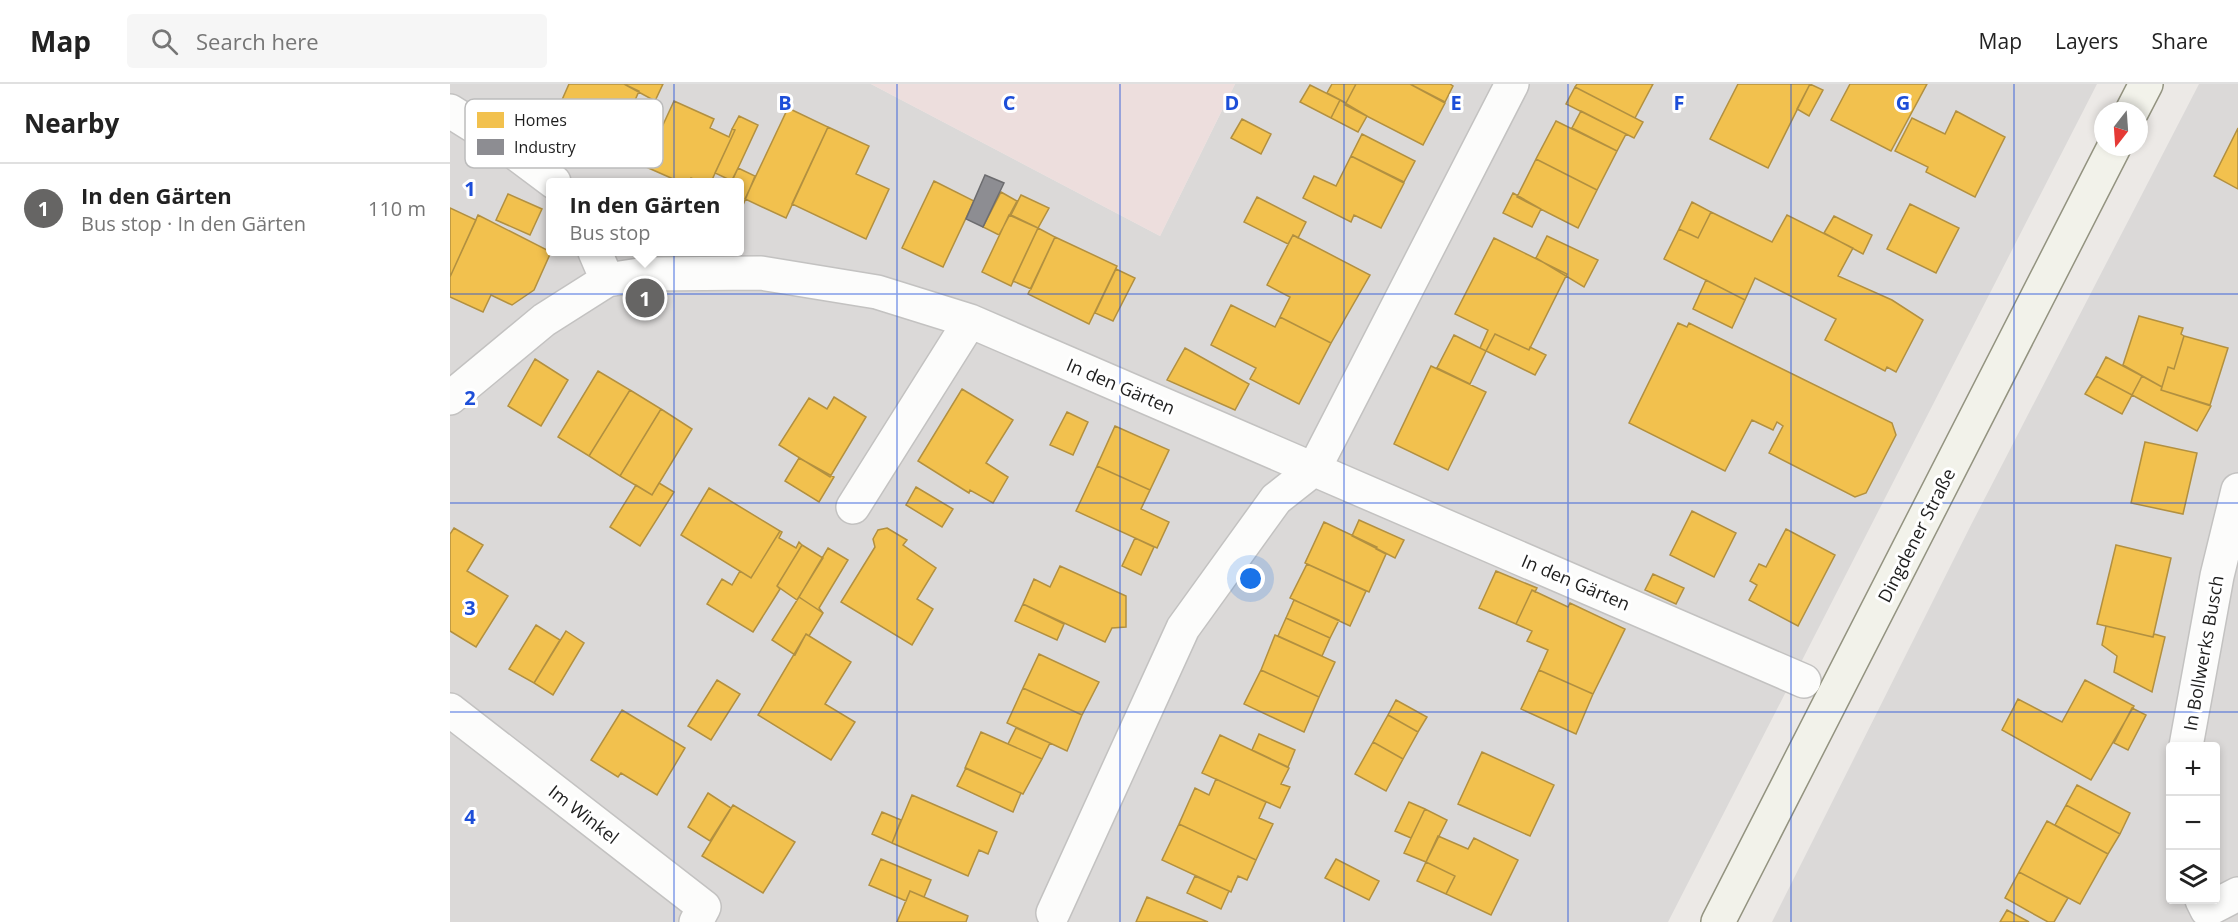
<!DOCTYPE html>
<meta charset="utf-8">
<style>
body{margin:0;font-family:"Open Sans",sans-serif;background:#f6f6f6;color:#222}
.controls{position:absolute;right:18px;bottom:18px;display:grid;overflow:hidden;border-radius:6px;box-shadow:0 3px 9px #0003}
.controls button{width:54px;height:54px;display:grid;place-items:center;padding:0;border:0;border-bottom:2px solid #e0e0e0;background:#fff;color:#222;font:30px sans-serif}
.compass{position:absolute;left:1644px;top:18px;width:54px;height:54px;border-radius:50%;background:#fff;box-shadow:0 3px 9px #0003;rotate:197deg}
.you{position:absolute;left:801px;top:495px;width:21px;height:21px;margin:-15px;border:4px solid #fff;border-radius:50%;background:#1a73e8;box-shadow:0 0 0 9px #1a73e833}
.badge{display:grid;place-items:center;width:39px;height:39px;border-radius:50%;background:#666564;color:#fff;font-size:20px;font-weight:700}
.pin{position:absolute;translate:-50% -50%;border:3px solid #fff;box-shadow:0 2px 6px #0006}
.popup{position:absolute;left:96px;top:94px;width:198px;height:78px;box-sizing:border-box;display:grid;place-content:center;border-radius:6px;background:#fff;filter:drop-shadow(0 2px 4px #0005);font-size:20px;white-space:nowrap;color:#767676}
.popup b{font-size:22px;color:#222}
.popup::after{content:'';position:absolute;left:50%;top:100%;margin-left:-12px;border:12px solid transparent;border-top-color:#fff}
.list{margin:0;padding:0;list-style:none}
h2{display:flex;justify-content:space-between;align-items:center;height:78px;margin:0;padding:0 24px;font-size:26px}
h2 small{font-size:20px;font-weight:400;color:#767676}
.list li{display:grid;grid-template-columns:39px 1fr auto;gap:18px;align-items:center;box-sizing:border-box;height:90px;padding:0 24px;border-top:2px solid #e0e0e0}
.list b{display:block;font-size:22px;white-space:nowrap}
.list p{margin:0;font-size:20px;white-space:nowrap;color:#767676}
.list em{font-size:20px;font-style:normal;color:#767676}
.icon{flex:none;width:33px;height:33px;fill:none;stroke:currentColor;stroke-width:2;stroke-linecap:round;stroke-linejoin:round}
.map{position:relative;flex:none;width:1788px;height:838px;overflow:hidden}
header{display:flex;align-items:center;gap:36px;box-sizing:border-box;height:84px;padding:0 30px;background:#fff;border-bottom:2px solid #e0e0e0}
header strong{font-size:28px}
nav{display:flex;gap:33px;margin-inline-start:auto;font-size:21px}
.search{width:420px;height:54px;background:#f6f6f6;display:flex;align-items:center;gap:15px;box-sizing:border-box;padding:0 21px;border-radius:6px;color:#767676;font-size:22px}
main{display:flex}
aside{flex:1;background:#fff}
.map>svg:first-child{display:block}
</style>
<header>
<strong>Map</strong>
<div class="search"><svg class="icon" aria-label="search" viewBox="0 0 24 24"><circle cx="10" cy="10" r="6"/><path d="M15 15l6 6"/></svg>Search here</div>
<nav><a>Map</a><a>Layers</a><a>Share</a></nav>
</header>
<main>
<aside>
<h2>Nearby<small></small></h2>
<ul class="list">
<li><span class="badge">1</span><div><b>In den Gärten</b><p>Bus stop · In den Gärten</p></div><em>110 m</em></li>
</ul>
</aside>
<div class="map">
<svg width="1788" height="838" viewBox="0 0 1788 838">
<rect width="100%" height="100%" fill="#ece9e6"/>
<!-- residential -->
<path fill="#dbd9d8" fill-rule="evenodd" d="M0 0H421L710 152 785 0H1647L1218 838H0ZM100 98H290V168H100Z
M1749 0H1788V838H1322L1522 439ZM1720 662H1766V816H1720Z"/>
<!-- commercial -->
<path fill="#eddedd" d="M421 0H785L710 152Z"/>
<!-- homes -->
<path fill="#f2c14e" stroke="#b29040" stroke-width="1.5" d="M119 0H174L189 7 169 53 108 25Z
M174 0H213L205 17Z
M882 0H906L896 19 877 9Z
M906 0H960L995 19 973 61 895 21Z
M960 0H1000L1003 2 995 18Z
M1127 0H1203L1185 34 1125 3Z
M1288 0H1360L1318 84 1260 55Z
M1360 0 1373 6 1359 32 1347 25Z
M1400 0H1477L1441 67 1381 36Z
M860 1 890 16 881 34 850 18Z
M1125 3 1193 38 1184 54 1116 20Z
M890 16 917 32 908 48 881 34Z
M224 17 264 35 260 44 279 53 282 45 285 46 261 98H250L241 94 239 98H230L194 82Z
M338 24 378 43 336 134 295 115Z
M1131 27 1176 50 1167 67 1122 44Z
M1506 27 1555 53 1525 113 1476 88 1478 83 1445 67 1462 34 1495 50Z
M289 32 308 41 282 97 265 89 285 46 282 45Z
M792 35 821 50 811 70 781 54Z
M1106 37 1167 67 1147 106 1086 75Z
M378 43 419 62 406 90 439 105 416 155 342 120Z
M1788 44V105L1764 92Z
M912 50 965 77 954 98 901 72Z
M901 72 954 99 931 144 904 131 901 138 853 114 864 92 886 102Z
M1086 75 1147 106 1128 144 1067 113Z
M288 84 305 92 291 126 290 98H281Z
M484 97 524 117 493 183 452 164Z
M551 108 567 117 549 151 533 143Z
M1063 109 1091 125 1082 143 1053 129Z
M58 110 92 125 80 151 46 136Z
M571 111 599 124 588 144 561 131Z
M807 113 856 138 848 154 843 151 838 160 794 138Z
M1242 118 1261 128 1248 154 1229 145Z
M1460 120 1509 144 1486 189 1437 165Z
M0 124 26 136 0 193Z
M1261 128 1322 158 1337 131 1403 164 1388 192 1442 216 1473 236 1446 288 1437 283 1435 287 1375 256 1386 235 1305 194 1295 216 1214 175 1229 145 1248 154Z
M28 131 101 168 84 206 62 221 41 211 33 228 0 213V193Z
M559 131 588 144 561 202 532 188Z
M1384 132 1422 151 1413 170 1374 149Z
M588 144 605 153 581 205 563 197Z
M843 151 920 191 881 259 830 233 840 213 817 201Z
M1097 152 1148 176 1134 203 1086 174Z
M605 153 667 182 639 240 578 210Z
M1044 154 1117 190 1079 266 1045 250 1036 267 1030 264 1038 246 1005 230Z
M666 185 685 194 663 237 645 229Z
M1256 196 1295 216 1282 244 1243 225Z
M781 221 825 243 830 233 881 259 849 320 800 295 806 284 761 261Z
M1689 232 1733 244 1731 250 1734 252 1724 285 1718 283 1712 303 1673 281Z
M1228 239 1237 243 1239 239 1442 339 1446 351 1416 409 1405 413 1319 369 1333 342 1327 338 1323 346 1302 336 1275 387 1179 339Z
M1045 250 1079 266 1080 263 1096 271 1085 291 1036 267Z
M1004 251 1036 267 1020 300 987 284Z
M1734 252 1778 264 1760 321 1711 306 1718 283 1724 285Z
M735 264 799 300 785 326 717 296Z
M1656 273 1692 292 1682 311 1646 292Z
M85 275 118 296 91 342 58 322Z
M981 282 1036 308 998 386 944 360Z
M148 287 180 306 139 372 108 353Z
M1646 292 1682 311 1672 330 1635 310Z
M1692 292 1712 303 1711 306 1761 322 1747 347 1682 311Z
M512 305 563 336 536 379 558 393 543 419 520 406 519 409 468 377Z
M180 306 211 325 170 392 139 372Z
M384 313 416 333 380 393 329 361 359 314 377 325Z
M211 325 242 345 202 411 170 392Z
M617 328 638 338 623 371 600 361Z
M665 342 719 366 700 406 647 382Z
M1695 358 1747 369 1733 430 1681 419Z
M349 374 384 393 369 418 335 397Z
M647 382 700 406 691 425 719 438 707 464 626 427Z
M209 399 224 408 190 462 160 443 186 401 202 411Z
M466 403 503 425 492 443 456 421Z
M259 404 330 447 301 494 231 451Z
M1242 427 1286 449 1264 493 1220 471Z
M909 436 954 456 945 474 902 452Z
M874 438 927 463 926 465 936 470 919 508 855 479Z
M4 444 33 461 17 487 58 512 26 563 0 547V450Z
M437 444 457 456 453 461 486 484 467 515 483 525 462 561 391 518 425 463 423 455 428 446Z
M1336 445 1385 471 1348 542 1299 516 1307 501 1300 497 1309 480 1316 483Z
M330 447 332 448 329 454 346 464 349 458 352 461 327 502 330 505 303 548 257 520 272 495 282 501 290 487 301 494Z
M685 454 704 463 691 491 672 482Z
M352 461 373 474 347 516 327 502Z
M1666 461 1721 474 1703 553 1647 540Z
M378 464 398 476 369 524 373 529 349 513Z
M857 480 916 507 900 542 840 514Z
M610 482 676 512V543L662 544 655 558 573 520 584 495 600 503Z
M1046 487 1087 504 1085 508 1082 506 1066 540 1029 524Z
M1203 490 1234 504 1226 520 1195 506Z
M1082 506 1118 523 1120 519 1175 545 1143 610 1089 586 1098 566 1077 557 1082 547 1066 540Z
M349 513 373 529 359 552 356 550 345 571 322 556Z
M844 516 889 536 880 554 836 534Z
M573 520 614 540 607 556 565 537Z
M836 534 880 554 872 572 828 552Z
M86 541 110 556 84 599 59 585Z
M1656 542 1703 553 1704 550 1715 553 1702 608 1664 588 1667 572 1652 561Z
M116 547 134 559 103 611 84 599Z
M356 550 401 578 375 620 405 638 381 676 308 631Z
M825 551 885 578 869 613 811 586Z
M589 570 649 598 632 631 573 604Z
M811 586 869 613 854 648 794 620Z
M1089 586 1143 610 1126 650 1071 625Z
M267 596 290 610 261 656 238 642Z
M1635 596 1684 622 1641 696 1552 646 1568 615 1612 638Z
M573 604 632 631 617 667 557 639Z
M946 616 977 633 968 648 938 631Z
M1682 624 1696 631 1678 666 1664 659Z
M172 626 235 664 207 711 171 689 168 693 141 676Z
M938 631 968 648 953 675 923 658Z
M566 644 600 659 592 675 558 660Z
M531 648 592 675 573 710 515 684Z
M809 650 845 666 838 683 802 666Z
M770 651 839 684 831 700 840 703 830 724 752 689Z
M923 658 953 675 936 707 905 690Z
M1032 668 1104 701 1080 752 1008 720Z
M516 684 571 709 563 728 507 702Z
M766 695 816 718 809 734 823 740 806 776 729 740 745 704 759 711Z
M1627 701 1680 729 1670 750 1616 721Z
M258 709 281 724 260 757 238 743Z
M462 711 547 748 538 770 529 766 518 792 442 759Z
M959 718 975 725 961 754 945 747Z
M283 721 345 758 313 809 252 772Z
M1616 721 1670 750 1658 770 1605 741Z
M975 725 997 736 976 778 954 769Z
M432 728 451 736 442 759 422 750Z
M1597 737 1658 770 1630 820 1569 788Z
M729 740 806 776 797 796 788 792 781 808 712 776Z
M988 752 1018 765 1024 754 1068 776 1041 831 996 810 1005 792 976 778Z
M431 775 481 796 474 813 460 807 456 817 419 801Z
M886 775 929 797 919 816 875 794Z
M976 778 1005 792 996 810 967 797Z
M1569 788 1618 814 1604 838H1598L1555 814Z
M745 792 779 807 771 825 737 809Z
M460 807 518 832 516 838H447Z
M697 813 758 838H686Z
M1557 826 1579 838H1550Z"/>
<!-- industry -->
<path fill="#8d8d92" stroke="#6c6c6f" stroke-width="1.5" d="M535 91 554 99 533 143 516 135Z"/>
<g fill="none" stroke-linecap="round" stroke-linejoin="round">
<defs>
<path id="minor" d="M0 27 56 62 104 98
M145 168 157 196
M0 314 94 236 157 196 196 190 311 189 427 208 520 237 1354 597
M403 423 520 237
M0 626 254 823 246 838
M1736 662 1767 492 1788 406
M1752 816 1757 826 1788 810
M603 829 733 544 826 415 864 385 1062 0"/>
<path id="secondary" d="M1682 27 1696 0
M1268 838 1664 63"/>
</defs>
<!-- minor casing -->
<use href="#minor" stroke="#c3c2c1" stroke-width="36"/>
<!-- secondary casing -->
<use href="#secondary" stroke="#939380" stroke-width="36"/>
<!-- minor -->
<use href="#minor" stroke="#fcfcfb" stroke-width="33"/>
<!-- secondary -->
<use href="#secondary" stroke="#f2f2ea" stroke-width="33"/>
</g>
<!-- grid -->
<path fill="none" stroke="#1d4ed8" stroke-width="1.5" stroke-opacity="0.55" d="M224 0V838M447 0V838M670 0V838M894 0V838M1118 0V838M1341 0V838M1564 0V838M0 210H1788M0 419H1788M0 628H1788"/>
<g text-anchor="middle" dominant-baseline="central" stroke-width="6" stroke-linejoin="round" paint-order="stroke">
<!-- street labels -->
<g font-size="18" fill="#1e1e1e" stroke="#fff">
<text transform="translate(671 302) rotate(23)">In den Gärten</text>
<text transform="translate(1466 451) rotate(-63)">Dingdener Straße</text>
<text transform="translate(1126 498) rotate(23)">In den Gärten</text>
<text transform="translate(1753 569) rotate(-80)">In Bollwerks Busch</text>
<text transform="translate(134 730) rotate(38)">Im Winkel</text>
</g>
</g>
<!-- legend -->
<rect x="15" y="15" width="198" height="69" rx="9" fill="#fff" stroke="#bcbcbc" stroke-width="1.5"/>
<rect x="27" y="28" width="27" height="16" fill="#f2c14e"/>
<rect x="27" y="55" width="27" height="16" fill="#8d8d92"/>
<g font-size="16" fill="#1e1e1e">
<text x="64" y="42">Homes</text>
<text x="64" y="69">Industry</text>
</g>
<g font-size="20" text-anchor="middle" font-weight="bold" fill="#1d4ed8" stroke="#fff" stroke-width="6" stroke-linejoin="round" paint-order="stroke">
<text x="335" y="26">B</text>
<text x="559" y="26">C</text>
<text x="782" y="26">D</text>
<text x="1006" y="26">E</text>
<text x="1229" y="26">F</text>
<text x="1453" y="26">G</text>
<text x="20" y="112">1</text>
<text x="20" y="321">2</text>
<text x="20" y="531">3</text>
<text x="20" y="740">4</text>
</g>
</svg>
<div class="controls">
<button>+</button>
<button>−</button>
<button><svg class="icon" aria-label="layers" viewBox="0 0 24 24"><path d="M12 4l9 5-9 5-9-5zM3 14l9 5 9-5"/></svg></button>
</div>
<svg class="compass" viewBox="-18 -18 36 36"><path d="M0-13l5 13h-10z" fill="#e53935"/><path d="M0 13l5-13h-10z" fill="#767676"/></svg>
<div class="you"></div>
<div class="pin badge" style="left:195px;top:214px">1</div>
<div class="popup"><b>In den Gärten</b>Bus stop</div>
</div>
</main>
